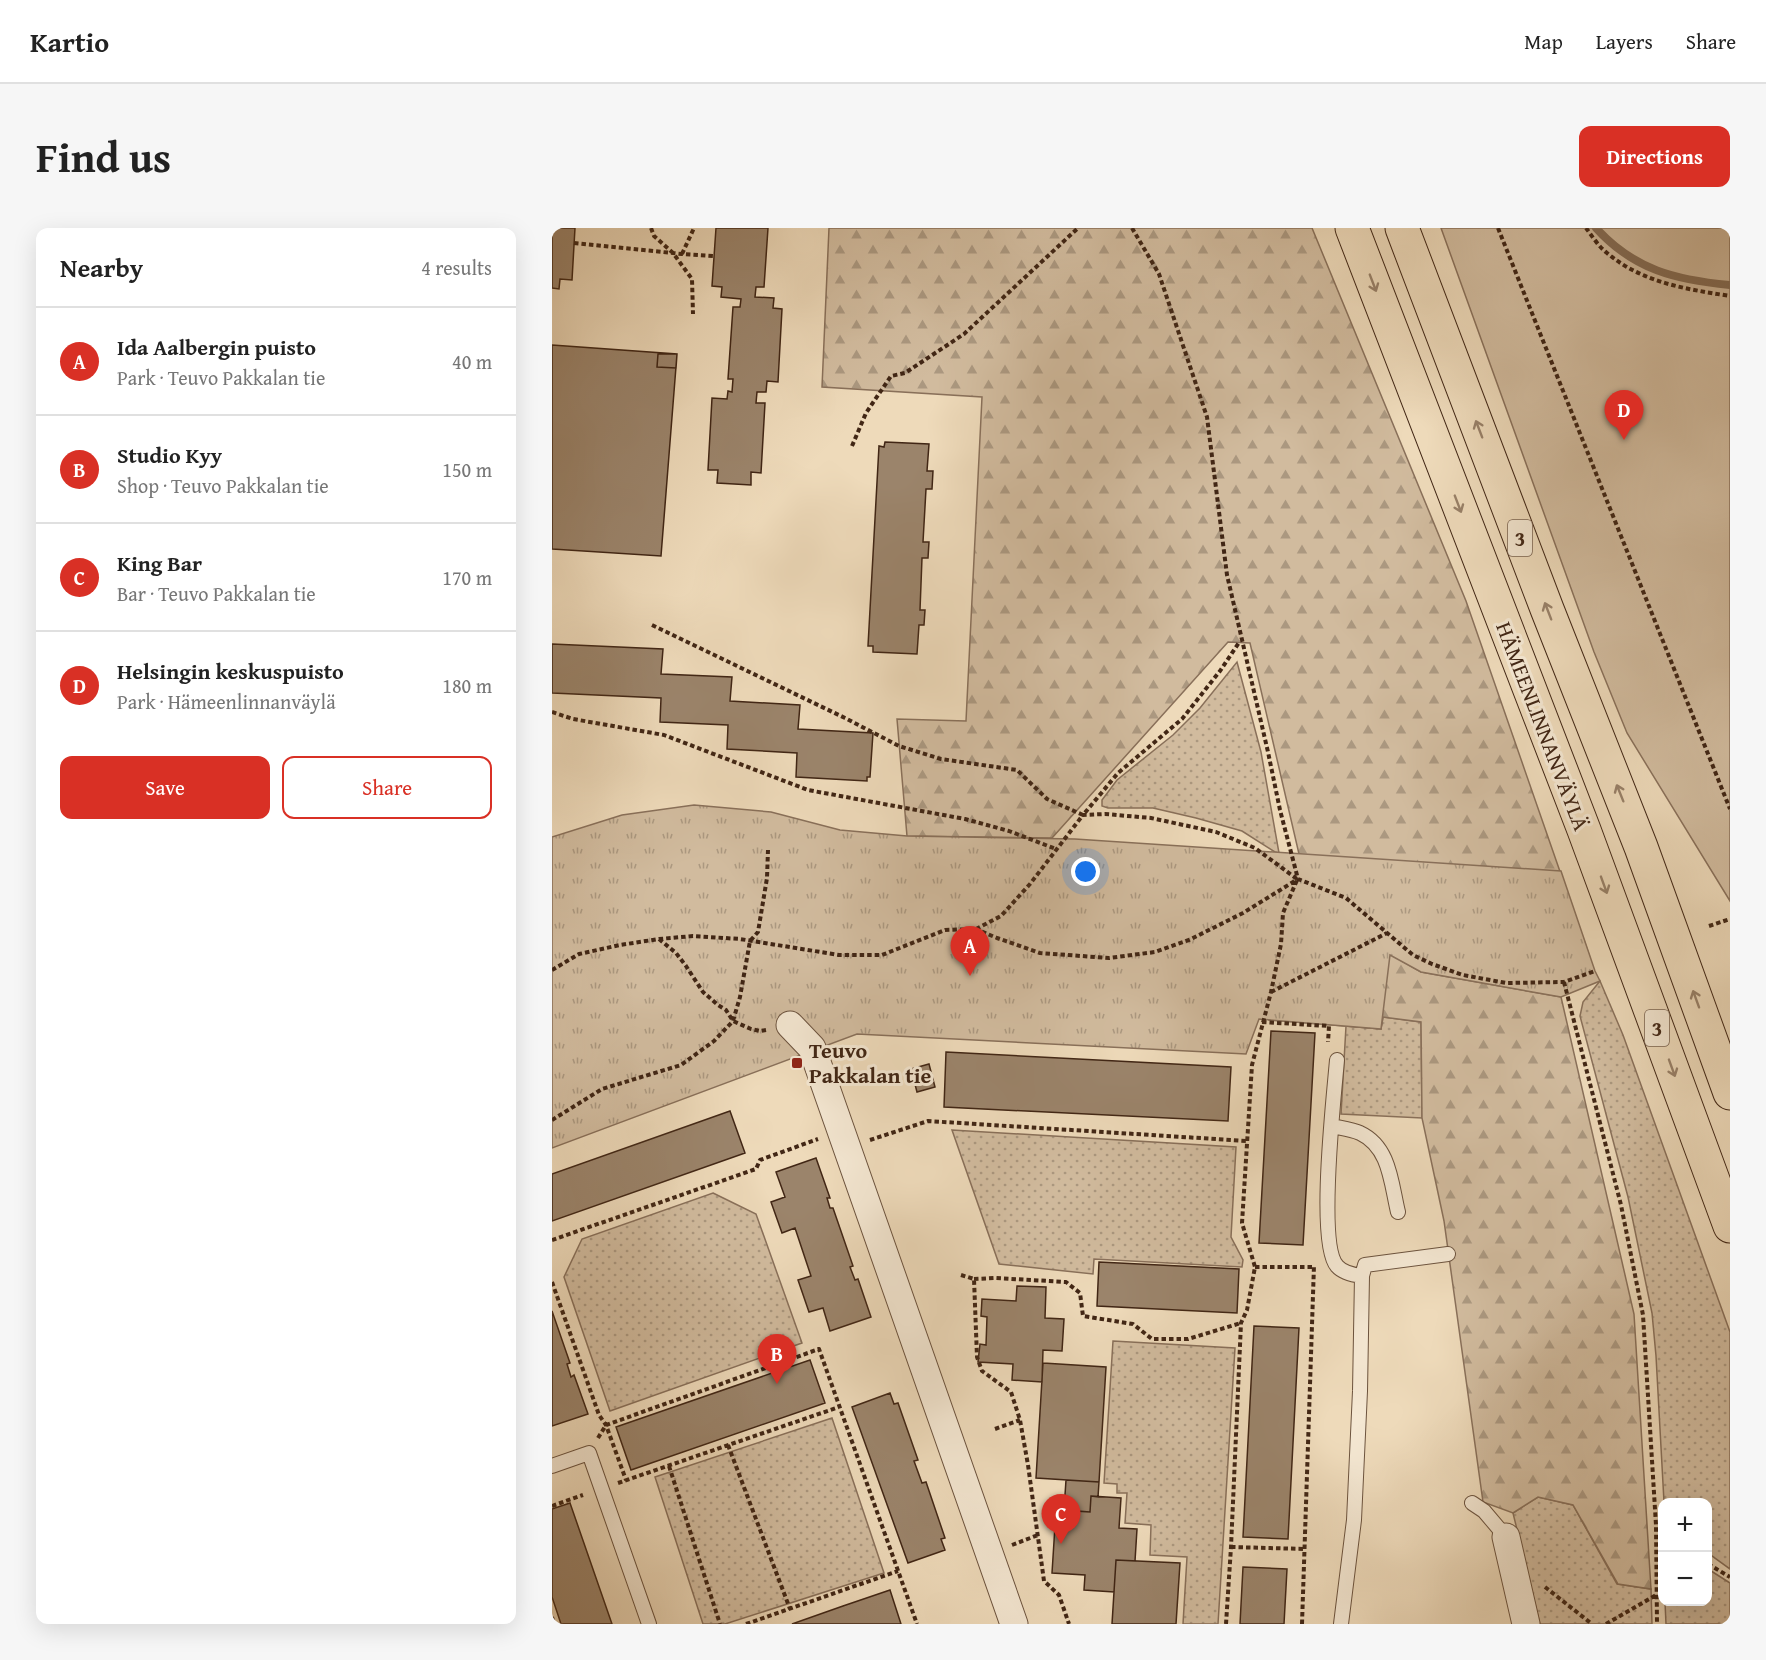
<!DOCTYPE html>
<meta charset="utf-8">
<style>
body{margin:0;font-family:"Gentium Book Plus",serif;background:#f6f6f6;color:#222}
.controls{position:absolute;right:18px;bottom:18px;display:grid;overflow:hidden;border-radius:12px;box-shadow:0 6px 24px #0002}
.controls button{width:54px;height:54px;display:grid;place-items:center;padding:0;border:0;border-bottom:2px solid #e0e0e0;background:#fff;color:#222;font:30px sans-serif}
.you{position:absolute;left:534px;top:644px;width:21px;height:21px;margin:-15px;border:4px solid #fff;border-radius:50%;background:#1a73e8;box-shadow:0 0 0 9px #1a73e833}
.badge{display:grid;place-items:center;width:39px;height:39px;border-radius:50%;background:#d93025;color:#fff;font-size:20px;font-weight:700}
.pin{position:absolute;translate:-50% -50px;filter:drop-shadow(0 2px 3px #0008)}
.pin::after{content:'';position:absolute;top:32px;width:21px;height:18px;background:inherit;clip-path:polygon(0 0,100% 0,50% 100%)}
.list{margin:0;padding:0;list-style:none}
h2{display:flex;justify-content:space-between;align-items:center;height:78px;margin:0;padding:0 24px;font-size:26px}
h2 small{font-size:20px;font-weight:400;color:#767676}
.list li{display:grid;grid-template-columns:39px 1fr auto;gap:18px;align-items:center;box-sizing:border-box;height:108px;padding:0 24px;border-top:2px solid #e0e0e0}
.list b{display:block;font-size:22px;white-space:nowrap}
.list p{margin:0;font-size:20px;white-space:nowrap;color:#767676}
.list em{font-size:20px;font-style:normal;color:#767676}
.actions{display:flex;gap:12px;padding:18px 24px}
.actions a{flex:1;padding:14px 0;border:2px solid #d93025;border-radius:12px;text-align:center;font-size:21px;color:#d93025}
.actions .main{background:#d93025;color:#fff}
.map{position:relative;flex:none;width:1178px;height:1396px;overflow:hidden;border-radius:12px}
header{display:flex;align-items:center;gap:36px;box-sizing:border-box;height:84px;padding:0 30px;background:#fff;border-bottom:2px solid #e0e0e0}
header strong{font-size:28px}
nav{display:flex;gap:33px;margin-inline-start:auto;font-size:21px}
.intro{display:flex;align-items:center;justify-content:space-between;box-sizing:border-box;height:144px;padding:0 36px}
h1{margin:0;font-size:42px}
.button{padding:15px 27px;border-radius:12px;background:#d93025;color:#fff;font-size:21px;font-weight:700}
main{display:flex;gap:36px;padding:0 36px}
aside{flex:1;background:#fff;border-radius:12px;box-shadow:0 6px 24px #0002}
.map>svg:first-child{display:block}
</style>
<header>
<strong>Kartio</strong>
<nav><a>Map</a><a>Layers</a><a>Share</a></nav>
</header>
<div class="intro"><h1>Find us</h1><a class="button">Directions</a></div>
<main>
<aside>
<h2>Nearby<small>4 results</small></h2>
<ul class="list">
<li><span class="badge">A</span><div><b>Ida Aalbergin puisto</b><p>Park · Teuvo Pakkalan tie</p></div><em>40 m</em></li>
<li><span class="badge">B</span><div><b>Studio Kyy</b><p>Shop · Teuvo Pakkalan tie</p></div><em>150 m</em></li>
<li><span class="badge">C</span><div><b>King Bar</b><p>Bar · Teuvo Pakkalan tie</p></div><em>170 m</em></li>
<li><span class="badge">D</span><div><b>Helsingin keskuspuisto</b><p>Park · Hämeenlinnanväylä</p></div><em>180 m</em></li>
</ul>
<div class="actions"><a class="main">Save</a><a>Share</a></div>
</aside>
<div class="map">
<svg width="1178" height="1396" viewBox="0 0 1178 1396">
<defs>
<pattern id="grass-dots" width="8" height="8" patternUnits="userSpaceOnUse" patternTransform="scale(1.5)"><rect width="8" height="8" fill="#d1bb9e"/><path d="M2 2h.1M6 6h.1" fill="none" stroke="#ab9880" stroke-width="1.8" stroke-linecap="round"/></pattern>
<pattern id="forest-firs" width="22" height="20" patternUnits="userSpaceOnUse" patternTransform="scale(1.5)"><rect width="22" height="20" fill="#d1bb9e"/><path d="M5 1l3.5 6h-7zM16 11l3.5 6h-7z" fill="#ab9880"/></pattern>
<pattern id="park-tufts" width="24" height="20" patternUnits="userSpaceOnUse" patternTransform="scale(1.5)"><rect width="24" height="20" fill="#d1bb9e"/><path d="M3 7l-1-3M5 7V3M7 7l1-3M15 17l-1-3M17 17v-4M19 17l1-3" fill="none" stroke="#ab9880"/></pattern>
</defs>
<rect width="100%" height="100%" fill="#eedaba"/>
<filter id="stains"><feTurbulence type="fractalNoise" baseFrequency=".00333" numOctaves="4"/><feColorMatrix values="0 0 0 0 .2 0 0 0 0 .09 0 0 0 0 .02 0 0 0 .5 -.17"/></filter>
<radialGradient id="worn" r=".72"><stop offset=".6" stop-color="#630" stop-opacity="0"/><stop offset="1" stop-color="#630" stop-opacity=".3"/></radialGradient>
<!-- grass -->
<path fill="url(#grass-dots)" stroke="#89705a" stroke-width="1.5" d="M685 434 709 524 727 625 723 624 690 603 644 590 601 580H556L550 578V572L565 552 621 507 648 480Z
M1048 753 1071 807 1178 1104V1341L1156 1325V1274H1112L1104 1128 1100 1085 1076 969 1028 788 1031 774Z
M831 789 869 794 870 890 789 886 794 798 829 801Z
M400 902 684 919 679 1009 691 1032 690 1039 542 1031 541 1046 447 1036Z
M161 965 204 986 250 1115 58 1183 12 1049 30 1011Z
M561 1113 683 1120 666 1396H631L635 1329 598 1327 599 1297 573 1295 575 1265H565V1256L552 1255Z
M280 1190 332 1345 173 1396H151L103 1249Z
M986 1269 1021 1277 1065 1356 1099 1361 1100 1396H988L961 1285Z
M1156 1341 1178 1355V1396H1114L1113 1374H1156Z"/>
<!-- forest -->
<path fill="url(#forest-firs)" stroke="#89705a" stroke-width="1.5" d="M277 0H760L914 373 1037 727 753 649 747 626 698 415 676 414 500 610 355 608 345 491 414 493 430 169 270 159Z
M746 673 869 744 1009 769 1082 1086 1099 1361 1066 1356 1021 1277 986 1269 961 1285 931 1274 892 993 870 890 869 794 831 789 829 801 717 792Z"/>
<!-- park -->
<path fill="url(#park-tufts)" stroke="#89705a" stroke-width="1.5" d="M142 577 219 584 288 602 355 608 523 611 1009 643 1043 743 1048 753 1009 769 869 744 838 727 829 801 707 791 694 826 305 806 0 920V609L70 587Z"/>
<!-- pitch -->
<path fill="#d1bb9e" stroke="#89705a" stroke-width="1.5" d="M889 0H1178V673L1075 505 1042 424Z"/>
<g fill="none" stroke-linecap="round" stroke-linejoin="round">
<!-- stream -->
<path stroke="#856d56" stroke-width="8" d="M1044 0C1082 42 1124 52 1178 57"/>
</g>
<!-- building -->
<path fill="#9b846b" stroke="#412615" stroke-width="1.5" d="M0 0H23L20 52 8 51 7 61 0 60Z
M164 0H216L212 59H204L203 69 222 70 221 80 230 81 226 154 215 153 214 164H205L204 175H213L209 245 199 244V257L165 255 166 242H156L160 170 175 171 176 163 180 164 181 151H176L181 79H188L189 71 169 69 170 59 160 58Z
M0 117 125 126 109 328 0 321Z
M106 126H125L124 140 105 139Z
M333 214 377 216 375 243H381L380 261H374L371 314H377L376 330H370L368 382H373L372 397H367L365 426 321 424V418H316L327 218 332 219Z
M0 416 111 421 109 446 180 449 178 473 248 477 246 501 321 505 318 549H315V553L244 549 245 525 175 521 176 497 108 494 109 470 0 465Z
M719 803 763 805 751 1017 707 1015Z
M394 824 679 839 676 893 392 879Z
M377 836 383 859 365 864 359 841Z
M178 883 193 925 0 993V946Z
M264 930 278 970H275L278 980H281L301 1038 298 1039 303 1052 306 1051 319 1089 278 1103 271 1080 257 1084 246 1052 259 1048 243 1000 230 1005 219 974 233 969 224 944Z
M547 1034 687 1041 685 1085 545 1078Z
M465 1058 494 1059 493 1090 512 1091 510 1123 491 1122 490 1154 460 1152 461 1136 426 1134 428 1116 434 1117 435 1089 429 1088 430 1071 464 1073Z
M0 1083 18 1135 15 1136 19 1149 22 1147 36 1186 0 1198Z
M702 1098 747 1100 736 1311 691 1309Z
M258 1132 273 1175 79 1242 64 1199Z
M491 1135 554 1139 547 1254 484 1250Z
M338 1165 342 1176 346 1175 366 1232 362 1233 370 1255 374 1254 393 1310 389 1311 393 1322 356 1335 300 1179Z
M514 1252 547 1254 546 1269 539 1268 538 1284 512 1282Z
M539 1268 569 1270 567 1300 585 1301 583 1333 564 1332 562 1364 532 1362 533 1347 500 1345 504 1282 538 1284Z
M18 1275 35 1324 60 1396H9L0 1369V1281Z
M564 1332 628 1335 624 1396H560Z
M691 1339 735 1341 732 1396H688Z
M338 1362 349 1396H240L291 1378Z"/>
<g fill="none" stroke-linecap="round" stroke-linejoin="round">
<defs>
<path id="lane" d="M785 832C782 868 765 1016 785 1038 791 1045 802 1047 810 1048
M780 898C789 900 800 901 808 905 838 919 839 955 846 984
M0 1238 37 1225 97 1396
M920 1275 932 1283 954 1309
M789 1396 802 1292 808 1163 810 1048 813 1037 896 1026"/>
<path id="street" d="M238 797 260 820 462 1396
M954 1309 974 1396"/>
<path id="highway" d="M800 0 1032 602 1178 998
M850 0 995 381 1089 619 1178 865"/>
</defs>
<!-- lane casing -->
<use href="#lane" stroke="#6c533e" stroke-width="16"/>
<!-- street casing -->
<use href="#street" stroke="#6c533e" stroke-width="29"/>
<!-- highway casing -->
<use href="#highway" stroke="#412615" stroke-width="35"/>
<!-- path -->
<path stroke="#412615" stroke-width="4" stroke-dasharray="4.5 3" stroke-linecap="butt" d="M99 0 102 8 121 25 140 51 141 86
M580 0 607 46 655 189 675 347 716 524 728 582 746 651 794 670 861 727 880 736 911 747 954 755 1012 754 1043 743
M946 0 1178 581
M1034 0C1040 8 1047 19 1055 25 1091 55 1134 61 1178 68
M22 15 130 26 162 28
M130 26 142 0
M300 218 314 185 339 148 353 145 412 106 526 0
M100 397 293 490 347 518 389 531 465 542 495 571 531 587 566 545 630 491 668 443 688 413
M0 484 21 491 112 507 256 562 413 591 457 603 504 621
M1157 698 1178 691
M424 701 449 688 478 656 531 587 553 586 599 590 664 604 703 620 745 651
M107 711 124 725 134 738 151 764 166 777 174 782 181 793 199 801 208 803 214 802
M0 742 27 726 68 717 107 711 141 708 188 711 287 727H330L393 702 424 701 445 710 488 725 557 730 603 724 637 712 691 685 746 651
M1012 754 1069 977 1091 1087 1104 1297 1105 1396
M719 764 835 705
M710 794 777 798 776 814
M0 892 50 861 129 837 162 813 181 793 188 769 198 713 206 704 215 650 216 622
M318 912 376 893 695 913
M0 1012 204 941 208 932 266 911
M703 1039H762
M409 1047 422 1051 425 1129 430 1143 459 1164 468 1192 476 1237 492 1353 507 1367 517 1396
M422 1051 443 1050 514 1054 528 1065 531 1088 581 1096 600 1111H636L689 1095
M0 1054 47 1187 54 1197 74 1252
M443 1201 468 1192
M46 1210 54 1197 267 1121 365 1396
M176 1217 238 1381
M117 1238 168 1396
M66 1255 287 1179
M0 1278 31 1267
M460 1317 486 1307
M679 1319 753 1321
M1156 1336 1178 1349
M993 1359 1040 1396
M0 1389 2 1396
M194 1396 346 1343
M674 1396 679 1319 689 1095 695 1082 703 1039 690 995 700 837 719 764 729 716 731 685 745 652
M750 1396 762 1037
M1054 1396 1104 1367"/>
<!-- lane -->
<use href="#lane" stroke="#f4e7d2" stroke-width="14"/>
<!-- street -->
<use href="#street" stroke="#f4e7d2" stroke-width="27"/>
<!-- highway -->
<use href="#highway" stroke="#eedaba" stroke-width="33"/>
</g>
<!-- one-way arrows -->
<defs><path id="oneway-shaft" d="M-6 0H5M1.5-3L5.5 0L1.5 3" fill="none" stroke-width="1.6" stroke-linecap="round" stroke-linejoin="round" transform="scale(1.5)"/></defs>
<g stroke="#988068">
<use href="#oneway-shaft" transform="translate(821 55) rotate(69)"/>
<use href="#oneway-shaft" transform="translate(927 201) rotate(-111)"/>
<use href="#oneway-shaft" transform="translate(906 276) rotate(69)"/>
<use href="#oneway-shaft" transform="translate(996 383) rotate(-111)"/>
<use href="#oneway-shaft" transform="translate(1068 565) rotate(-112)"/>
<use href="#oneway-shaft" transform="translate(1052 657) rotate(70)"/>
<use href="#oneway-shaft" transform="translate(1144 771) rotate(-110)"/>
<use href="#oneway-shaft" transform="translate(1120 840) rotate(70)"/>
</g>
<!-- markers -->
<rect fill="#8f2418" stroke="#f4e7d2" stroke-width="2" x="239" y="829" width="12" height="12" rx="3"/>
<g text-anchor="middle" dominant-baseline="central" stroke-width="6" stroke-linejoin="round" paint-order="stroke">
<!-- shield labels -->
<g fill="#f4e7d2" stroke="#77604e" stroke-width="1.5">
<rect x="956" y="292" width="24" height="36" rx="4.5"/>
<rect x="1093" y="782" width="24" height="36" rx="4.5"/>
</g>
<g font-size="21" font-weight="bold" fill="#412615">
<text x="968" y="310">3</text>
<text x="1105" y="800">3</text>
</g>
<!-- street labels -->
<g font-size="22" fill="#412615" stroke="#f4e7d2">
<text transform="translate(991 498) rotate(69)">HÄMEENLINNANVÄYLÄ</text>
</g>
<!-- poi labels -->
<g font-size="22" font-weight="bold" fill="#412615" stroke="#f4e7d2" text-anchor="start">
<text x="257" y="822">Teuvo<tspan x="257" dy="25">Pakkalan tie</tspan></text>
</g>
</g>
<rect width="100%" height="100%" filter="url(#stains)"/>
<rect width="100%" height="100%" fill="url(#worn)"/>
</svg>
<div class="controls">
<button>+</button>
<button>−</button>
</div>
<div class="you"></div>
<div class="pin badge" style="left:418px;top:748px">A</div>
<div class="pin badge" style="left:225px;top:1156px">B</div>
<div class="pin badge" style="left:509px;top:1316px">C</div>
<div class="pin badge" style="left:1072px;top:212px">D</div>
</div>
</main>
